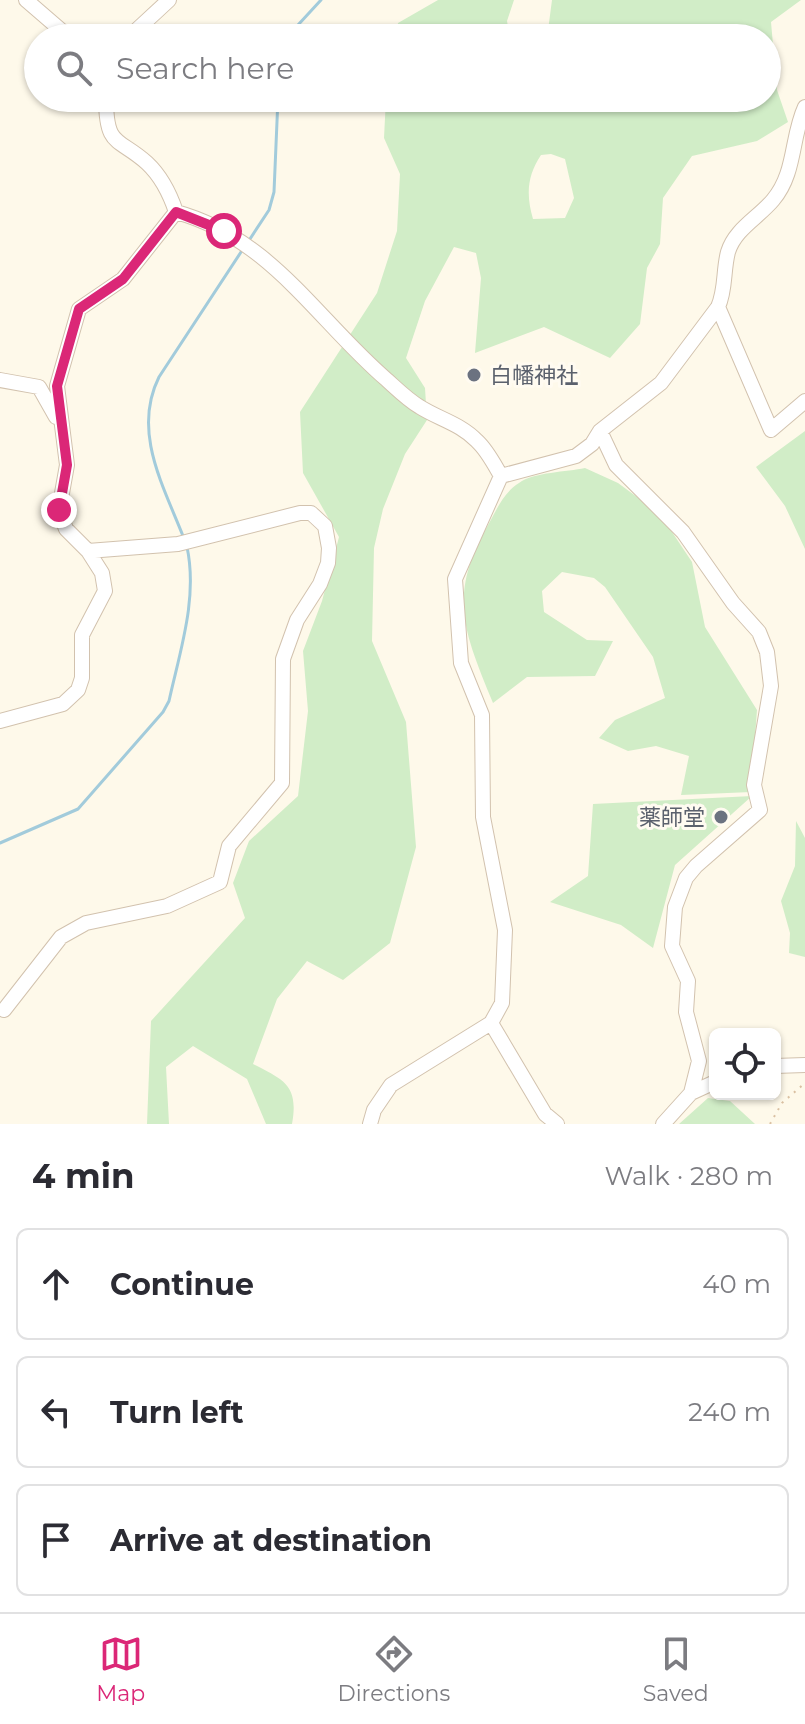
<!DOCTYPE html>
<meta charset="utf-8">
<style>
body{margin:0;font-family:Montserrat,"Noto Sans JP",sans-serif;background:#f7f7f7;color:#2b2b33}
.controls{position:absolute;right:24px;bottom:24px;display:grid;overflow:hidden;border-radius:12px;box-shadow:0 2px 6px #0004}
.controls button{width:72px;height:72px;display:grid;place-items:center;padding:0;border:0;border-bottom:2px solid #e1e1e2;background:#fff;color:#2b2b33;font:40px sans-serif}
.stop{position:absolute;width:24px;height:24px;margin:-18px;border:6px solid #db2777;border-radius:50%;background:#fff}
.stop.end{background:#db2777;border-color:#fff;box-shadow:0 2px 8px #0008}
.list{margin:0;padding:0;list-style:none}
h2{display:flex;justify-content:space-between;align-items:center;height:104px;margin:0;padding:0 32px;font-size:34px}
h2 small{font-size:26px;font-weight:400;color:#7c7c81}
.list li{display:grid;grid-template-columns:52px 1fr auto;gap:24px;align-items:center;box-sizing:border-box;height:112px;margin:0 16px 16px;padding:0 16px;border:2px solid #e1e1e2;border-radius:12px}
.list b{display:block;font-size:30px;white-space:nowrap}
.list em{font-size:26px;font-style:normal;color:#7c7c81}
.icon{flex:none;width:44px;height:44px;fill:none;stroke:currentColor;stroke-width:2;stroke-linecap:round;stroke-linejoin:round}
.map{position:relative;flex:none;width:805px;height:1124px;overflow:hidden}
.search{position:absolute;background:#fff;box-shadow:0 2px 6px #0004;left:24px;right:24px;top:24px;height:88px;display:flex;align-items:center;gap:20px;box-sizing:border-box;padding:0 28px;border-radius:44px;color:#7c7c81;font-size:30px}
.sheet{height:488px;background:#fff}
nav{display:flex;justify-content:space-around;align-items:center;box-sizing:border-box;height:112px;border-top:2px solid #e1e1e2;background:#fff;font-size:22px;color:#7c7c81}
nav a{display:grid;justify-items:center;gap:4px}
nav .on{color:#db2777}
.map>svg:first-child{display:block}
</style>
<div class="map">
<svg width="805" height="1124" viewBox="0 0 805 1124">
<rect width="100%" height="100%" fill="#fef9ea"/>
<!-- green -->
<path fill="#d1edc7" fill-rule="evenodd" d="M438 0H514L507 21 510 38H396L398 23Z
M552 0H801L771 22 777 90 788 122 757 141 692 156 663 198 660 244 647 268 640 324 610 358 544 327 475 353 481 278 476 253 454 247 425 301 406 358 425 388 427 420 405 454 383 509 374 548 372 641 406 722 416 847 390 943 343 980 307 961 277 999 253 1064C284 1080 299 1085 292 1124H266L247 1079 193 1046 166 1067 169 1124H147L151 1021 245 918 233 883 249 841 298 796 308 711 303 651 322 601 339 537 303 473 300 412 377 293 397 231 400 174 384 138 386 98H767V38H547ZM551 154 565 159 574 198 565 218 533 219C526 195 527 176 541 155Z
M805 431V549L785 506 756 467Z
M585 468 618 483 660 514 692 562 705 627 757 710 751 792 681 795 689 756 656 746 628 751 599 738 615 720 665 698 653 657 605 587 594 578 562 572 542 591 544 612 587 640 613 641 595 676 527 677 493 703C465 634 447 597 487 527 496 511 503 493 519 483 534 472 567 472 585 468Z
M752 796 675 865 653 948 621 925 550 902 588 876 593 804Z
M796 821 805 838V957L789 953 790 933 781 901 795 866Z
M708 1098 730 1101 755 1124H679Z"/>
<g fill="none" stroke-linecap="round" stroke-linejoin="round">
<!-- stream -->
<path stroke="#a2cbdb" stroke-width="3" d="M286 38 321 0
M248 242 269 210 274 192 278 98
M183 536C163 485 132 431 159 377L243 249
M0 843 78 809 163 712 169 701C180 651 198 598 187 547"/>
<defs>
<path id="minor" d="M26 0 70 38
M128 38 169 0
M106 98C106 148 118 137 147 163 162 177 170 194 176 212
M176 212C271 238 317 320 387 380 397 389 408 400 420 407 439 419 461 424 477 441 487 450 494 464 501 476
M718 307 771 430 805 401
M0 380 39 387 56 417
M600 431 616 465 683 532 733 603 759 632 767 652 771 686 754 785 760 810 696 866 686 878 675 907 672 946 688 981 686 1012 699 1061 691 1093
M0 721 63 704 78 690 82 678V635L105 591 102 573 88 551 66 529 59 510 67 465 57 386 79 309 123 279 176 212
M4 1010 61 937 86 923 167 906 220 882 229 846 282 783 283 659 297 620 320 584 328 563 329 548 325 526 311 513H300L178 544 88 551
M491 1023 545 1114 557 1124
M775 1066 805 1065
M370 1124 374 1110 391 1085 491 1023 502 1003 505 930 483 817 482 715 461 663 455 579 501 476 576 456 592 444 600 431 661 383 718 307C726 289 723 271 728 252 735 229 758 218 773 200 796 173 791 137 805 107
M663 1124 691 1093 715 1082"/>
</defs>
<!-- minor casing -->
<use href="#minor" stroke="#d2c2ae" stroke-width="16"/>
<!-- path -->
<path stroke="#dac0a2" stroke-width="2" stroke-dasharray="2 6" stroke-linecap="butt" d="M770 1124 782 1103 805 1083"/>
<!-- minor -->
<use href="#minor" stroke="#fff" stroke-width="14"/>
</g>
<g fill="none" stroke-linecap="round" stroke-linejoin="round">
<!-- route -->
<path stroke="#db2777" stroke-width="10" d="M59 510 67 465 57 386 79 309 123 279 176 212 224 231"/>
</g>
<!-- markers -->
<g fill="#6b7280" stroke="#fffbf1" stroke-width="3">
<circle cx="474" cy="375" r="8"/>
<circle cx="721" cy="817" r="8"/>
</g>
<g text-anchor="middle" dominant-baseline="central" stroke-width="6" stroke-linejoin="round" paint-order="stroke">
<!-- worship labels -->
<g font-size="22" fill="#5b616d" stroke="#fffbf1" text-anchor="start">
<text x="490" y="375">白幡神社</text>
<text x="705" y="817" text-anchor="end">薬師堂</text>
</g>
</g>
</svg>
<div class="controls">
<button><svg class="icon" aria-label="locate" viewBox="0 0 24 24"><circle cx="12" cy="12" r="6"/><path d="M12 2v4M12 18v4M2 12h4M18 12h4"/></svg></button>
</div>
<div class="stop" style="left:224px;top:231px"></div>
<div class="stop end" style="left:59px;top:510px"></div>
<div class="search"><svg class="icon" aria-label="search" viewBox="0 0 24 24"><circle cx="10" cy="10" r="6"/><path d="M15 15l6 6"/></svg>Search here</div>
</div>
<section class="sheet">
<h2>4 min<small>Walk · 280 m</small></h2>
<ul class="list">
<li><svg class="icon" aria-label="ahead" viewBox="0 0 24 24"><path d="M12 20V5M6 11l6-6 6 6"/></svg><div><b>Continue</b></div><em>40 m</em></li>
<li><svg class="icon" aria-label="left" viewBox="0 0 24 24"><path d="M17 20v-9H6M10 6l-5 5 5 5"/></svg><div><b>Turn left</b></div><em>240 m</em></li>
<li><svg class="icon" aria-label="arrive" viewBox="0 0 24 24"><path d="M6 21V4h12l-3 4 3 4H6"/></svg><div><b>Arrive at destination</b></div></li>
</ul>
</section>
<nav>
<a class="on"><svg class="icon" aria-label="map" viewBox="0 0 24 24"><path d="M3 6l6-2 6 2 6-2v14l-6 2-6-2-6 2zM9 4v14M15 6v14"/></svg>Map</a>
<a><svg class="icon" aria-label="directions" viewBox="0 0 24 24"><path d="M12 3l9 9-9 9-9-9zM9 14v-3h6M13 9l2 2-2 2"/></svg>Directions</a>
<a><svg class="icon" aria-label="saved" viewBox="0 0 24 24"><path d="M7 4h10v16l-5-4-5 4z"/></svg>Saved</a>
</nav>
